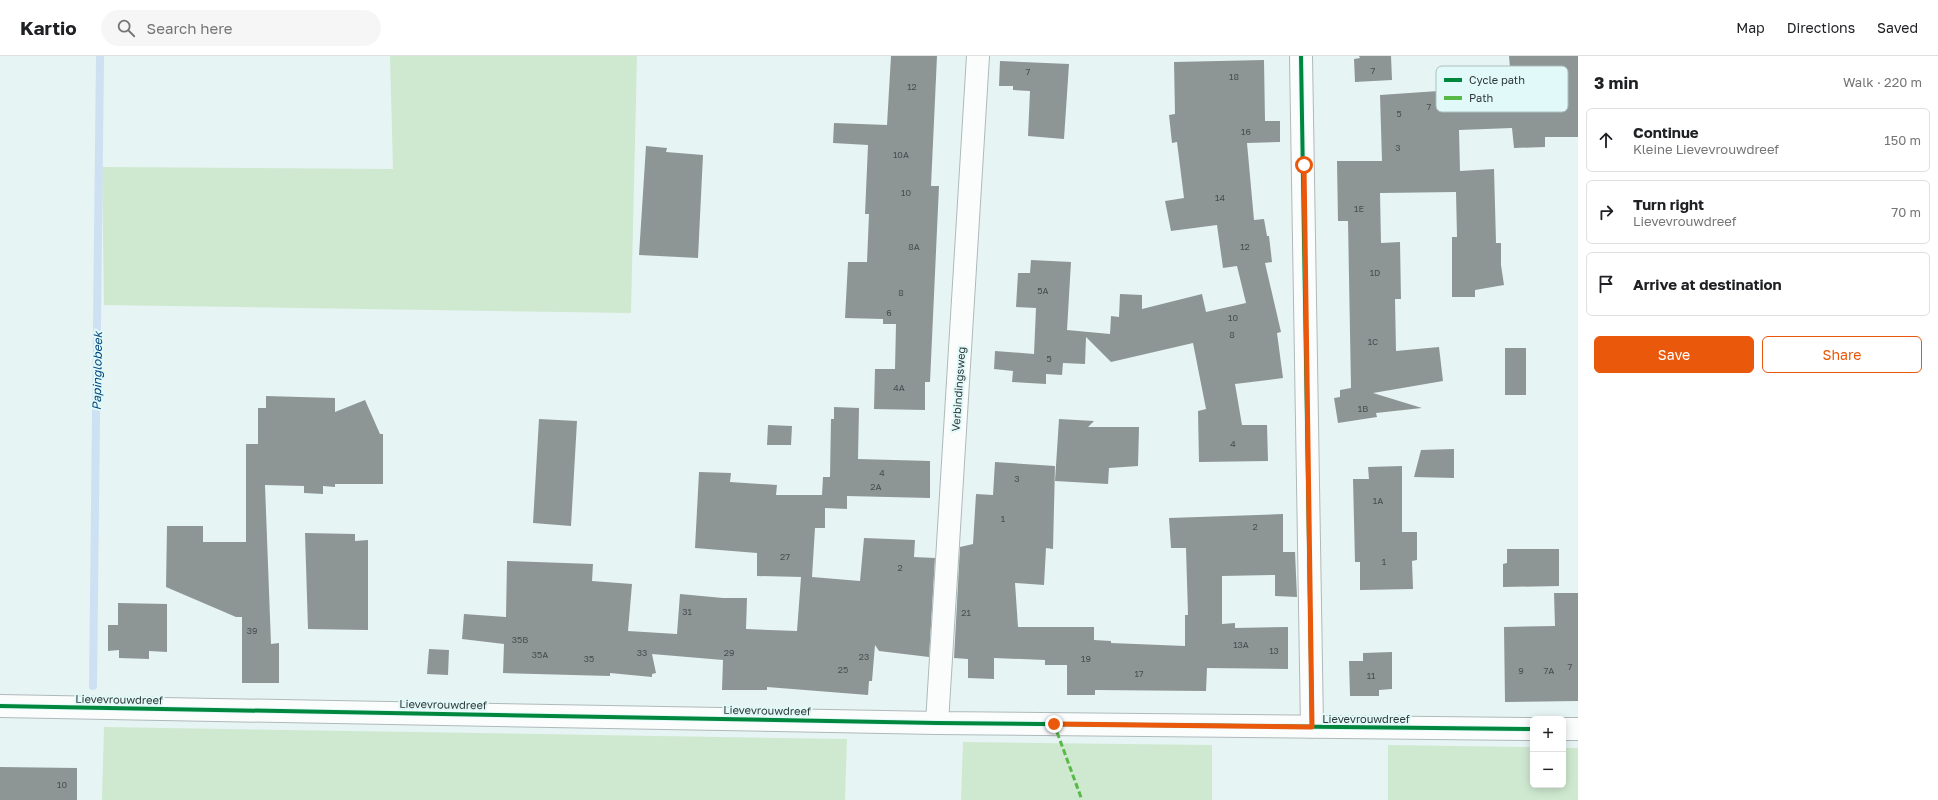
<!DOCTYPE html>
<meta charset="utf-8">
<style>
body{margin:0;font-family:"Golos Text",sans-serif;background:#f6f6f6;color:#202124}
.controls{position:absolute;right:12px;bottom:12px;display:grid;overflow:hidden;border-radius:6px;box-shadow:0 2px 10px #0003}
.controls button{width:36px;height:36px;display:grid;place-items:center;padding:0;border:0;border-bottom:1px solid #e0e0e0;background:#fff;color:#202124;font:20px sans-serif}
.stop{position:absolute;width:12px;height:12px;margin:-9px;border:3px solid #ea580c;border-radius:50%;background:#fff}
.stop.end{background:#ea580c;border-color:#fff;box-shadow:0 1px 4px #0008}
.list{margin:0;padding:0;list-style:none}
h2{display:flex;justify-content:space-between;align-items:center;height:52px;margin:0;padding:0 16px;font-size:17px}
h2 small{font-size:13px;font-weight:400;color:#757577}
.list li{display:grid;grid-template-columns:26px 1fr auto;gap:12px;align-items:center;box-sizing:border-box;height:64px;margin:0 8px 8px;padding:0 8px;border:1px solid #e0e0e0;border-radius:6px}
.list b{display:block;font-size:15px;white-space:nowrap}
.list p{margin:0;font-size:13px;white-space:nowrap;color:#757577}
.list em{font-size:13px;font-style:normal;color:#757577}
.actions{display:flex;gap:8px;padding:12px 16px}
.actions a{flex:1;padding:9px 0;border:1px solid #ea580c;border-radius:6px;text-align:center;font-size:14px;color:#ea580c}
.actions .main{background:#ea580c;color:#fff}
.icon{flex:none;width:22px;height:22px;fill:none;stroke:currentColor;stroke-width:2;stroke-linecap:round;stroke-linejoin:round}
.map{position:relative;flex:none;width:1578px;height:744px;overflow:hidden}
header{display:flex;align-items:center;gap:24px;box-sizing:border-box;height:56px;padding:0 20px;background:#fff;border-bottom:1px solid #e0e0e0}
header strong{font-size:19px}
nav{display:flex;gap:22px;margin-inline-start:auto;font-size:14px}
.search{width:280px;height:36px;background:#f6f6f6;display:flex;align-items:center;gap:10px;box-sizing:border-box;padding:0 14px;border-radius:22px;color:#757577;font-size:15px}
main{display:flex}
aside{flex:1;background:#fff}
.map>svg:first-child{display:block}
</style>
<header>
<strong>Kartio</strong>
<div class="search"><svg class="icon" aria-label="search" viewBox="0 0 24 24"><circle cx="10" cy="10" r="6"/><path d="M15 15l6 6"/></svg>Search here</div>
<nav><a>Map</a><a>Directions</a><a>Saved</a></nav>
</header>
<main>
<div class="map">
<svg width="1578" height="744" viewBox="0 0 1578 744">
<rect width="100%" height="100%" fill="#e7f4f4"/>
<!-- green -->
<path fill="#cfe9d0" d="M390 0H637L631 257 104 249 102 111 393 113Z
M104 671 847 683 845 744H102Z
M963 686 1212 689V744H961Z
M1388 689 1533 691V729H1563V692H1578V744H1388Z"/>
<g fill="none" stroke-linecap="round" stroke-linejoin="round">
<!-- stream -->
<path stroke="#cde1f3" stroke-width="8" d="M93 630 100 0"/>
</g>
<!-- building -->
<path fill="#8d9695" d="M891 0H937L931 130H939L930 326H925V354L874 353 875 313H895L896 268H883V263L845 262 848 206H867L869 158H865L868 89 833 87 834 67 887 69Z
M1359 0H1391L1392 24 1355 26 1354 3 1360 2Z
M1509 0H1578V81H1545V91L1514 92 1512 72 1459 74 1460 115 1494 113 1496 187H1501V209L1504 229 1475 234V241H1452V181H1457L1456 136 1380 137 1381 187 1400 186 1401 243H1395L1396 295 1439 291 1443 325 1373 337 1422 352 1376 357 1377 361 1338 367 1334 342 1340 341V334L1351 332 1348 165H1338L1337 105H1382L1380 39 1453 34 1452 14 1510 12Z
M1264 4 1265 65H1280V86L1247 87 1254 164 1264 163 1267 180H1269L1272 206 1265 207 1281 276 1277 277 1283 322 1235 328 1242 369H1267L1268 405 1199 406 1198 355 1206 353 1193 287 1111 306 1086 281 1085 308 1063 307 1062 319 1046 318V328L1012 326 1013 315 994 313 995 295 1034 298 1036 252 1016 251 1018 217H1030L1031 204 1071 206 1067 274 1110 278 1111 260 1119 261 1120 238 1142 239V253L1202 238 1206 256 1246 247 1237 210 1223 212 1217 169 1171 175 1165 145 1184 142 1177 86 1172 87 1169 59 1175 58 1174 6Z
M1000 5 1069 8 1064 83 1028 80 1030 35 1013 34V30H999Z
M646 90 667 92 666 96 703 99 698 202 639 199Z
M1505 292H1526V339H1505Z
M266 340 335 342V356L365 344 380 378H383V428H335V431L323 430V438L304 437V430L265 429 271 588 279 587V627H242V561H236L166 531 167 470H203V486H246V388H258V352H266Z
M834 351 859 352 858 403 930 405V442L847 440V453L825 452V472H815L812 521 860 525 864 482 915 484 914 501 935 502 929 601 879 595 875 589 872 625H869L868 639 767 631V634H722L723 604 652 598 656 617 652 618V621L610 617V620L503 617 504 588 462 583 464 558 506 561 507 505 593 508 592 525 632 528 628 575 677 578 680 538 723 542H747L746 573 797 575 801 521 757 520V497L695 492 699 416 731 417 730 426 777 429 776 439H822L823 421H830L831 363H834Z
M539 363 577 365 571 470 533 467Z
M1059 363 1094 365 1088 371H1139L1138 410 1109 412 1108 428 1055 425Z
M768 369 792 370 791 389H767Z
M1454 393V422L1414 421 1421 394Z
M995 406 1055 410 1053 493 1046 492 1044 529 1015 527 1018 571H1094V584L1111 585V587L1185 590V559H1188L1186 492H1171L1169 462 1283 458V496H1295L1297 541 1275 540V519L1222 520V568L1235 567V572L1288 571V613L1207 612 1206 635 1095 634V639H1067V609H1045V604L994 602V623L968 622V603L954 602 960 491 973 488 976 438 993 439Z
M1402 410V476H1417V504L1412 505 1413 533 1360 534V506H1355L1353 423H1369L1368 411Z
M305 477 355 478V485L368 484V574L308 573Z
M1507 493H1559V530L1503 531V508L1507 507Z
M1554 537H1578V645L1505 646 1504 571 1555 570Z
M118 547 167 548V596L149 595V603L119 602V594L108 595V569H118Z
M429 593 449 594 448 619 427 618Z
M1392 596V633L1379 634V640H1350L1349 605H1363V597Z
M0 711 77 712V744H0Z"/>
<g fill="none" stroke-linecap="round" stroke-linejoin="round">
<defs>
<path id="street" d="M1301 0 1312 671
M0 650 937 667 1533 673
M937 667 978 0
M1563 673H1578"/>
</defs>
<!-- street casing -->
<use href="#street" stroke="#afb9b9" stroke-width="24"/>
<!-- street -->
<use href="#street" stroke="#fbfdfd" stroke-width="22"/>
<!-- quiet -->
<path stroke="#58b947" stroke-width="3" stroke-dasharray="6 3" stroke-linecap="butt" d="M1054 668 1082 744"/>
<defs>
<path id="cycleway" d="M1301 0 1312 671
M0 650 937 667 1533 673"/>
</defs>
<!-- cycleway casing -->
<use href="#cycleway" stroke="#e2f9f9" stroke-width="6"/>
<!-- cycleway -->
<use href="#cycleway" stroke="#00873e" stroke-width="4"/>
</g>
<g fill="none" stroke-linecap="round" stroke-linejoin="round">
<!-- route -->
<path stroke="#ea580c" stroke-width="5" d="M1054 668 1312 671 1304 109"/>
</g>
<g text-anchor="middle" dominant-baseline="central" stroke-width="4" stroke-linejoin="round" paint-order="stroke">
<!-- number labels -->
<g font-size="9" fill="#475050">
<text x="1373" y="14">7</text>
<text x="1028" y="15">7</text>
<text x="1234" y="20">18</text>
<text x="912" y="30">12</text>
<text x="1429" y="50">7</text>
<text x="1399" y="57">5</text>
<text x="1246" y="75">16</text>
<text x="1398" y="91">3</text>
<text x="901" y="98">10A</text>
<text x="906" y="136">10</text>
<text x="1220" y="141">14</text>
<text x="1359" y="152">1E</text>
<text x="914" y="190">8A</text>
<text x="1245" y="190">12</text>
<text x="1375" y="216">1D</text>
<text x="1043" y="234">5A</text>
<text x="901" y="236">8</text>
<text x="889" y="256">6</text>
<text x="1233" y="261">10</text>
<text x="1232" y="278">8</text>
<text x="1373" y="285">1C</text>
<text x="1049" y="302">5</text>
<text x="899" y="331">4A</text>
<text x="1363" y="352">1B</text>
<text x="1233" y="387">4</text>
<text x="882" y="416">4</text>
<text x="1017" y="422">3</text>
<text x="876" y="430">2A</text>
<text x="1378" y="444">1A</text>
<text x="1003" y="462">1</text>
<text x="1255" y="470">2</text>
<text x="785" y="500">27</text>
<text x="1384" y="505">1</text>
<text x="900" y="511">2</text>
<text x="687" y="555">31</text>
<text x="966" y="556">21</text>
<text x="252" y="574">39</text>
<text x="520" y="583">35B</text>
<text x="1241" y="588">13A</text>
<text x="1274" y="594">13</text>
<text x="642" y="596">33</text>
<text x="729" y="596">29</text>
<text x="540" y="598">35A</text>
<text x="864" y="600">23</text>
<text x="589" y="602">35</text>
<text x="1086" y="602">19</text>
<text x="1570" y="610">7</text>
<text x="843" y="613">25</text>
<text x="1521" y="614">9</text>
<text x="1549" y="614">7A</text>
<text x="1139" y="617">17</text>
<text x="1371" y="619">11</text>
<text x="62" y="728">10</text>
</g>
<!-- street labels -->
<g font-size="11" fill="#303939" stroke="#e2f9f9">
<text transform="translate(958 333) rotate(-86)">Verbindingsweg</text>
<text transform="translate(119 643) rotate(1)">Lievevrouwdreef</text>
<text transform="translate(443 648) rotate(1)">Lievevrouwdreef</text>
<text transform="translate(767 654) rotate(1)">Lievevrouwdreef</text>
<text x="1366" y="662">Lievevrouwdreef</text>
</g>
<!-- water labels -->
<g font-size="12" font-style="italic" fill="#04467d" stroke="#e2f9f9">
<text transform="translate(97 315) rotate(-89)">Papinglobeek</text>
</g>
</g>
<!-- legend -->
<rect x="1436" y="10" width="132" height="46" rx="6" fill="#e2f9f9" stroke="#adbfbf" stroke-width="1"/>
<rect x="1444" y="22" width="18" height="4" fill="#00873e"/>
<rect x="1444" y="40" width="18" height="4" fill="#58b947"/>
<g font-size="11" fill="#303939">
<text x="1469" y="28">Cycle path</text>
<text x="1469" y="46">Path</text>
</g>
</svg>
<div class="controls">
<button>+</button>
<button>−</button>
</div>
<div class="stop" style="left:1304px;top:109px"></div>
<div class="stop end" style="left:1054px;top:668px"></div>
</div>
<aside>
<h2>3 min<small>Walk · 220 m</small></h2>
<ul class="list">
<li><svg class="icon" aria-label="ahead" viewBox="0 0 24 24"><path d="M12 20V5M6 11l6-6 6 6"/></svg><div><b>Continue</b><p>Kleine Lievevrouwdreef</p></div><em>150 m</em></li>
<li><svg class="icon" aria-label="right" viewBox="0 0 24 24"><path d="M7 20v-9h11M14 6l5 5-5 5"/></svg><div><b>Turn right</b><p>Lievevrouwdreef</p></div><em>70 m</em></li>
<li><svg class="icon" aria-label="arrive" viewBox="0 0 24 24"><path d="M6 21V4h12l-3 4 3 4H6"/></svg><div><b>Arrive at destination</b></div></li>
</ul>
<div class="actions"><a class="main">Save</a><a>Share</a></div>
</aside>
</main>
